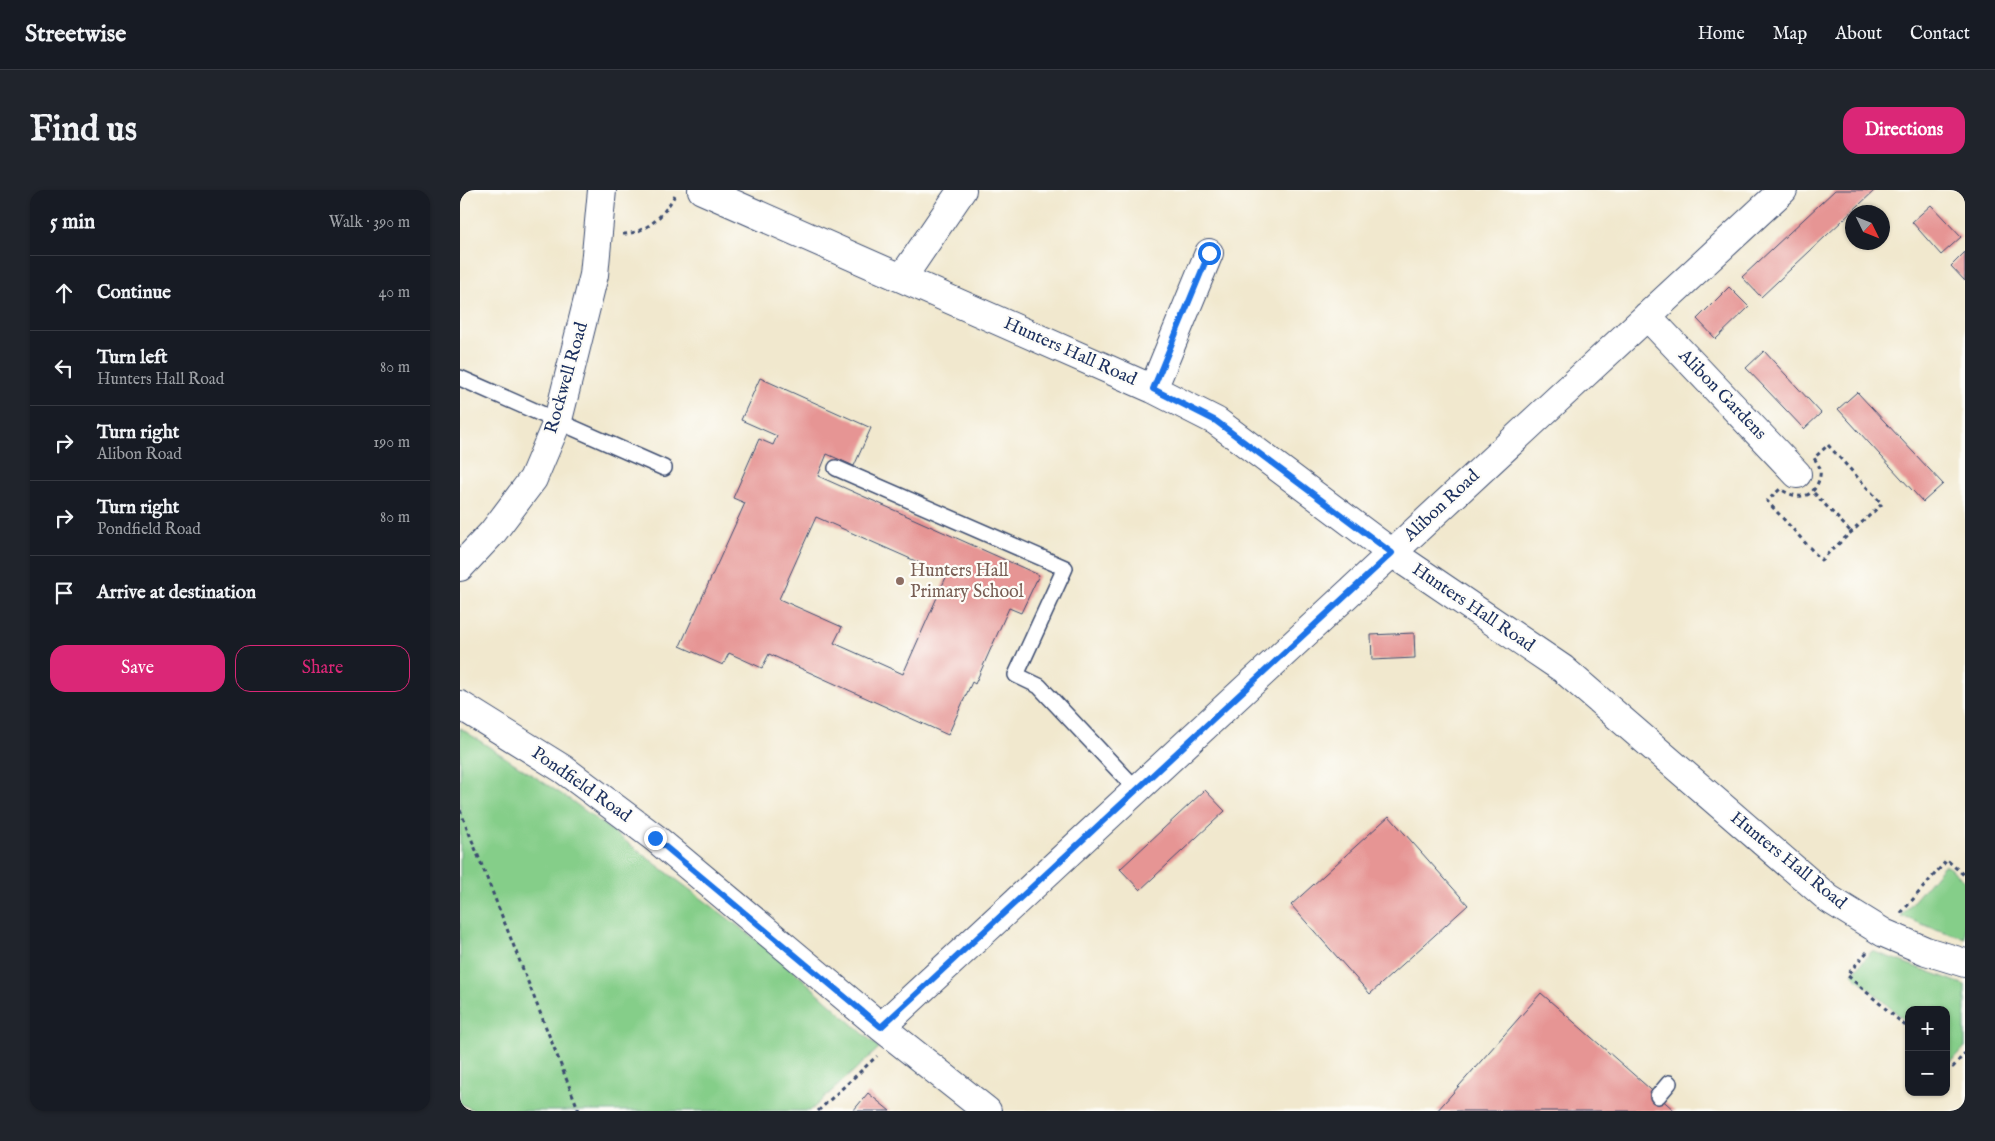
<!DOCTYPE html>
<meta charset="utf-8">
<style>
body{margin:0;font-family:"IM FELL English",serif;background:#20242c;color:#f1f3f6}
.controls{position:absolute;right:15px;bottom:15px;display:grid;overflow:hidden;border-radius:10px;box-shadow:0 1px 4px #0004}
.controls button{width:45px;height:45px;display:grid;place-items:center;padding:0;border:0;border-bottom:1px solid #363941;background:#171b24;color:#f1f3f6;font:25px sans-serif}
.compass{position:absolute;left:1385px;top:15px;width:45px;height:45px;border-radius:50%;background:#171b24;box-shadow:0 1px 4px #0004;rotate:133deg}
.stop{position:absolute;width:15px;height:15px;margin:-11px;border:4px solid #1a73e8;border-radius:50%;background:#fff}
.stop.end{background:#1a73e8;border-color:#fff;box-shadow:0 1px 5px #0008}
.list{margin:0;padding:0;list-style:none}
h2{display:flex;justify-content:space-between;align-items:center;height:65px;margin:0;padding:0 20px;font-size:21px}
h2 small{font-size:16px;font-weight:400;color:#9ea1a6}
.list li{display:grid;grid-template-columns:32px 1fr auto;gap:15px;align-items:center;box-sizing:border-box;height:75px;padding:0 20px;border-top:1px solid #363941}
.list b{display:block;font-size:19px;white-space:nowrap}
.list p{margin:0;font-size:16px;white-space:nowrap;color:#9ea1a6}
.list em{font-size:16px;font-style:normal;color:#9ea1a6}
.actions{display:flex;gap:10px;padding:15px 20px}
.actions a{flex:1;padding:11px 0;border:1px solid #db2777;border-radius:15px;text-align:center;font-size:18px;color:#db2777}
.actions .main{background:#db2777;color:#fff}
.icon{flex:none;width:28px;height:28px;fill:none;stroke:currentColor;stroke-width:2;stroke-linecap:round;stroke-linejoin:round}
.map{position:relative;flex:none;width:1505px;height:921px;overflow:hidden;border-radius:15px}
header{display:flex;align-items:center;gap:30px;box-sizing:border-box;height:70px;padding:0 25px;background:#171b24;border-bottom:1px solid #363941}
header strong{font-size:24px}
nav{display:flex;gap:28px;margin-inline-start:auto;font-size:18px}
.intro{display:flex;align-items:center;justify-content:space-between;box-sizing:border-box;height:120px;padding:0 30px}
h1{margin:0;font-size:35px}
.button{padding:12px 22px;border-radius:15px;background:#db2777;color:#fff;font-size:18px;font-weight:700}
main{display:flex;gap:30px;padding:0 30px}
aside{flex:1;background:#171b24;border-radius:15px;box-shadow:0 1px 4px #0004}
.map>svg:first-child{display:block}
</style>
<header>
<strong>Streetwise</strong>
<nav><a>Home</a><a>Map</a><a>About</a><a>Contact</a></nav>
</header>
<div class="intro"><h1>Find us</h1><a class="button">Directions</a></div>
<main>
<aside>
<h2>5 min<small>Walk · 390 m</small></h2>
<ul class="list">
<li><svg class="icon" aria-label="ahead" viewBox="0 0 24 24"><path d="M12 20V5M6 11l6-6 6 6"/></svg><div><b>Continue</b></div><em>40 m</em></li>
<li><svg class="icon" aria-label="left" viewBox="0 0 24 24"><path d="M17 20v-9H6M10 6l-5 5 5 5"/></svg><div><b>Turn left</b><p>Hunters Hall Road</p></div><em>80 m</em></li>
<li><svg class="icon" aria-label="right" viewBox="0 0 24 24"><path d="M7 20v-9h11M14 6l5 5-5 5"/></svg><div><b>Turn right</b><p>Alibon Road</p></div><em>190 m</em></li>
<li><svg class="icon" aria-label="right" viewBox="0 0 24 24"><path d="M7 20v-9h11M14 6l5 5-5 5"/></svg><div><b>Turn right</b><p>Pondfield Road</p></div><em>80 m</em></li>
<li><svg class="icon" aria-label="arrive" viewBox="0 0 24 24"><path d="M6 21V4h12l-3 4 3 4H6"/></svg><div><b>Arrive at destination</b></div></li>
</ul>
<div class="actions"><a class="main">Save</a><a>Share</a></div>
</aside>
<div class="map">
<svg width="1505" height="921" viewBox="0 0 1505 921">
<rect width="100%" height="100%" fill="#fdfcf7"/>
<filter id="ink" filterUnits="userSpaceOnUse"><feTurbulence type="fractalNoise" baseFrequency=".02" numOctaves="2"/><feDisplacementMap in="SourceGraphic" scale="10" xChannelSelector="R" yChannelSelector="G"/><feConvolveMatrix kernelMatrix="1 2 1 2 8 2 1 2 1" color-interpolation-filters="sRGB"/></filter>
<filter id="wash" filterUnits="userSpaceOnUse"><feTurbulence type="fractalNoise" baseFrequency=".0096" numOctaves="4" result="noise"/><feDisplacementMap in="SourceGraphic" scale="20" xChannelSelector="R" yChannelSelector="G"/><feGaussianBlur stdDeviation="1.12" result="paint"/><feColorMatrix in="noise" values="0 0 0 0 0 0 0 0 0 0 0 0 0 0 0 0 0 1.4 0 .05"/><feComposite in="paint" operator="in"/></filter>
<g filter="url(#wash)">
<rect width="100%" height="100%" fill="#f1e8ce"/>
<!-- green -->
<path fill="#85ce89" stroke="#507e74" d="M0 538 112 611 314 763 419 858 350 921H15L0 913Z
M1484 675 1487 676 1505 691V748L1475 739 1441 726Z
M1412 761 1505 795V857L1492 871 1486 866V820H1449V834L1392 784Z"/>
<g id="blocks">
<!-- building -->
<path fill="#e69594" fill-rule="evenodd" d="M1375 0H1415L1301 107 1282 87Z
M1471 15 1501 47 1481 65 1452 32Z
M1505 62V91L1491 76Z
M1269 97 1289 117 1256 149 1237 129Z
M1304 161 1361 223 1344 239 1286 178Z
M300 188 411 238 394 276 367 264 358 286 579 385 561 423 549 418 515 494 512 492 488 545 309 464 302 478 269 463 263 475 220 456 285 313 273 308 299 249 313 255 317 246 281 230ZM356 327 487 385 443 484 374 453 382 437 319 409Z
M1397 202 1483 294 1463 312 1378 219Z
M954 443 955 468 912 470 911 445Z
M745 600 765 621 680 700 660 679Z
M929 626 1008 715 910 804 831 715Z
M1081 803 1198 906 1215 921H977Z
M408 903 430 921H393Z"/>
</g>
</g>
<g filter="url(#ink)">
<use href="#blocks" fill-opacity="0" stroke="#3b4b6f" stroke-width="1"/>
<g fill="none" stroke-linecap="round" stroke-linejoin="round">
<defs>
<path id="service" d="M0 188 204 278
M376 278 605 378 556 485 579 496 677 600
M1198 906 1209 893"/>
<path id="minor" d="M242 0 693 199 756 231 932 363 1103 479 1369 709 1424 743 1466 761 1505 773
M442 88 502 0
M1187 126 1337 284
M693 199 749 63
M0 377 33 342 73 289 98 230 134 85 142 0
M0 515 103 579 195 648 421 837 527 921
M421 837 1323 0"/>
</defs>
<!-- service casing -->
<use href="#service" stroke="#3b4b6f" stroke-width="18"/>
<!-- minor casing -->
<use href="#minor" stroke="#3b4b6f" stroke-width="30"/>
<!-- path -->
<path stroke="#3b4b6f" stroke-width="3" stroke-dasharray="4 4" stroke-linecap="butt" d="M163 44C188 43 205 24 216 3
M1368 255 1422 314 1361 370 1307 311 1320 299C1327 303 1335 307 1343 306 1354 305 1362 289 1360 279 1359 275 1356 271 1354 268Z
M1354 303 1391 342
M0 620 119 921
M1441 723 1487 670 1505 686
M1407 762 1387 785 1449 839
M1486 872 1493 877 1505 863
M358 921 417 866"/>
<!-- service -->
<use href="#service" stroke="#fff" stroke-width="15"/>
<!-- minor -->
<use href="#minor" stroke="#fff" stroke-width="28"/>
</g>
</g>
<g fill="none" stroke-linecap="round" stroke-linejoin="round" filter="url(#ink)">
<!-- route -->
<path stroke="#1a73e8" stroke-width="6" d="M195 648 421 837 932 363 756 231 693 199 749 63"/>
</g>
<!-- markers -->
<circle fill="#8d6e63" stroke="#fdfcf7" stroke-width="2" cx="440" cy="391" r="5"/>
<g text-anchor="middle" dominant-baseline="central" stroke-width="4.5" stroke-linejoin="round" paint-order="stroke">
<!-- street labels -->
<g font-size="18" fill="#1b2f5e" stroke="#fdfcf7">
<text transform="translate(610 162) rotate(24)">Hunters Hall Road</text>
<text transform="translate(107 188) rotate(-74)">Rockwell Road</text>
<text transform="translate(1262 205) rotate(46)">Alibon Gardens</text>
<text transform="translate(982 316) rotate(-43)">Alibon Road</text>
<text transform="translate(1013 418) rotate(34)">Hunters Hall Road</text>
<text transform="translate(121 595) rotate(35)">Pondfield Road</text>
<text transform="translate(1328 671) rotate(39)">Hunters Hall Road</text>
</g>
<!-- education labels -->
<g font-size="18" fill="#785e54" stroke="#fdfcf7" text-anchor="start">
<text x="450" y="381">Hunters Hall<tspan x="450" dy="21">Primary School</tspan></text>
</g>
</g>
</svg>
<div class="controls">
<button>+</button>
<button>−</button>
</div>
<svg class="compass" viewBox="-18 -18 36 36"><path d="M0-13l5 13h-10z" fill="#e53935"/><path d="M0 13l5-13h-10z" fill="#9ea1a6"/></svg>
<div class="stop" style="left:749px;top:63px"></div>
<div class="stop end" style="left:195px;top:648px"></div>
</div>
</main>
